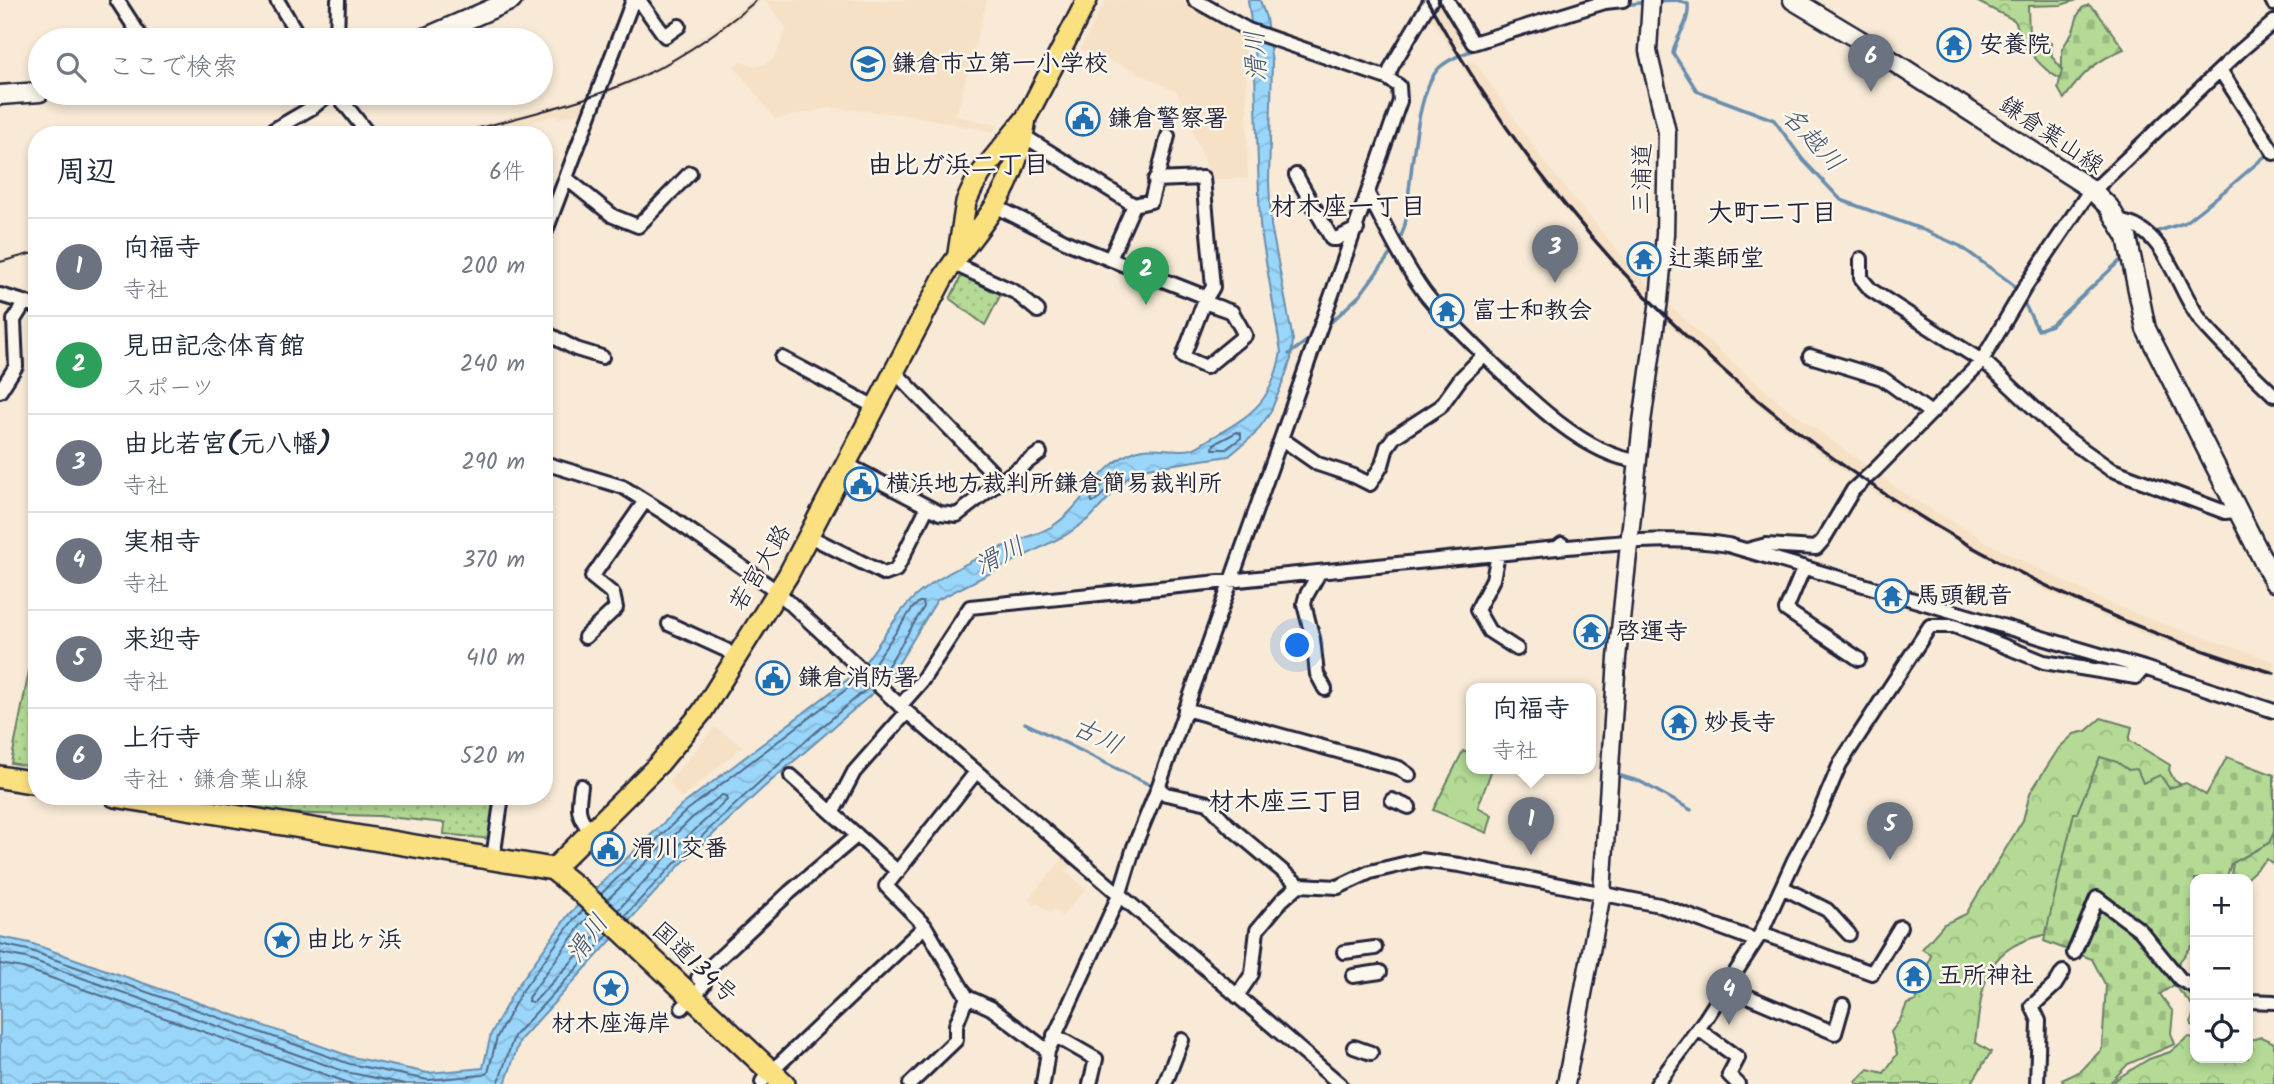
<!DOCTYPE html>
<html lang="ja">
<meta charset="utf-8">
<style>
body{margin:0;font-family:Kalam,"Klee One",sans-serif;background:#f2f2f3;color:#1f2937}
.controls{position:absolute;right:21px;bottom:21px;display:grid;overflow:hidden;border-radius:14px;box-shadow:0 4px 10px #0003}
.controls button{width:63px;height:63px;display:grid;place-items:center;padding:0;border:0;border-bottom:2px solid #e0e1e3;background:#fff;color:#1f2937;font:35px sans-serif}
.you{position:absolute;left:1298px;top:646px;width:24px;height:24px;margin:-18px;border:5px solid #fff;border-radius:50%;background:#1a73e8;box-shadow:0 0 0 10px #1a73e833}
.badge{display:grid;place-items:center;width:46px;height:46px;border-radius:50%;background:#1a73e8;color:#fff;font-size:23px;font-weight:700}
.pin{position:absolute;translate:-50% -58px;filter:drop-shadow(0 2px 4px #0008)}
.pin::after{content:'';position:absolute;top:37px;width:24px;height:21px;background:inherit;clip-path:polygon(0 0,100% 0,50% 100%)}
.popup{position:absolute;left:1466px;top:683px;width:130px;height:91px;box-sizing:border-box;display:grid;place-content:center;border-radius:14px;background:#fff;filter:drop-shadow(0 2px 5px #0005);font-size:23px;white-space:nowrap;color:#747a83}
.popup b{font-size:26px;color:#1f2937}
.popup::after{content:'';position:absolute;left:50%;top:100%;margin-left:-14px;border:14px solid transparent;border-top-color:#fff}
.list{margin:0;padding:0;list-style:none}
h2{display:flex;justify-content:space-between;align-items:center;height:91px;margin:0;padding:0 28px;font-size:30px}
h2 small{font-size:23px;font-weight:400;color:#747a83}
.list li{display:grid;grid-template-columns:46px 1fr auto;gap:21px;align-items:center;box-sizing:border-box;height:98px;padding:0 28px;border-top:2px solid #e0e1e3}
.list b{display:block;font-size:26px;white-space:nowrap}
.list p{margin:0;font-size:23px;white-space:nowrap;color:#747a83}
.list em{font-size:23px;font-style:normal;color:#747a83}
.icon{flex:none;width:38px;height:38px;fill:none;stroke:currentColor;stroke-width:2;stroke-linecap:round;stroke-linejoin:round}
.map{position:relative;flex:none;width:2274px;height:1084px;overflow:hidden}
.search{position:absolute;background:#fff;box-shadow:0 4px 10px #0003;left:28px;top:28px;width:525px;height:77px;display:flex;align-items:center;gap:18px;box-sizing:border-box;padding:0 24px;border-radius:38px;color:#747a83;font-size:26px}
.panel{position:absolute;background:#fff;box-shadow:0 4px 10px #0003;left:28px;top:126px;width:525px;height:679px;border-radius:28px}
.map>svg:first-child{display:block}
</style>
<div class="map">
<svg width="2274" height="1084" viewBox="0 0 2274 1084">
<defs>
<pattern id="green-dots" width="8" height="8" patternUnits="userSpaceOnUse" patternTransform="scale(1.75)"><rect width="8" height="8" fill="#b4da95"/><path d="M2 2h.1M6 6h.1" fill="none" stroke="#9abb81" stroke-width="1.8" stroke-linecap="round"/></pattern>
<pattern id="forest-crowns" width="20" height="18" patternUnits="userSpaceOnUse" patternTransform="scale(1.75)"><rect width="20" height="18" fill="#b4da95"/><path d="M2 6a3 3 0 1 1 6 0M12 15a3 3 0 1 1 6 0" fill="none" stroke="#9abb81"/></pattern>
<pattern id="cemetery-stones" width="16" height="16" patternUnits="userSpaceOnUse" patternTransform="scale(1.75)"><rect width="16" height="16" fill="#b4da95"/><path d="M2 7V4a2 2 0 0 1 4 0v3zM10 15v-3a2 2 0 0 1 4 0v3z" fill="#9abb81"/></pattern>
<pattern id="water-waves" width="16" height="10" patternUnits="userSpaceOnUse" patternTransform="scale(1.75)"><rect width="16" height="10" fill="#99d6fa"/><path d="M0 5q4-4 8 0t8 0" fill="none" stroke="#84b7d7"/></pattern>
</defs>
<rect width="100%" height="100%" fill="#f8ead6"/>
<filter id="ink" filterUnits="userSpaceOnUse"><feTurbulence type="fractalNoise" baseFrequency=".0143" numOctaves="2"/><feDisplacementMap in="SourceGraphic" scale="14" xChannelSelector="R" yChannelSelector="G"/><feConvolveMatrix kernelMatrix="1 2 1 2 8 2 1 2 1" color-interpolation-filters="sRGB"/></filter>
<g filter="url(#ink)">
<!-- built -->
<path fill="#f6e1c6" d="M752 0H762L743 16 686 56 637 82 601 97 604 90 639 75 676 56Z
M765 0H987L956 116 998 125 994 132 910 115 830 108 775 119 734 66 740 61 757 67 774 59 787 29Z
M1106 0H1181L1233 33 1246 38 1248 179H1212L1177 92 1128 68 1080 49Z
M1421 0H1439L1465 44 1451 51Z
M1474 60 1544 162 1618 251 1652 289 1696 330 1779 402 1908 496 2003 551 2101 599 2147 618 2274 661V677L2141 633 2044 590 1898 509 1813 449 1769 415 1686 342 1609 261 1533 170 1469 78 1461 66Z
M596 93 589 110 558 118 557 115 519 126 512 122 466 135H443Z
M715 727 743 746 681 799 669 782Z
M1063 859 1070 866 1065 871 1086 889 1062 916 1054 909 1050 913 1038 903 1035 905 1028 899Z"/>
<!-- green -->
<path fill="url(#green-dots)" stroke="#6b7e68" stroke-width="2" d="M963 273 1001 294 985 325 950 299Z
M31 661 37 662V768L11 763Z
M206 796H498L491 839 444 834 445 823 378 816 252 812 251 804Z"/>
<!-- forest -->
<path fill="url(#forest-crowns)" stroke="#6b7e68" stroke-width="2" d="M1974 0H2077L2061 5 2028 6 2029 37 2051 43 2052 57 2068 76 2062 79C2048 75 2030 54 2023 42 2019 35 2019 27 2014 20Z
M2101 718 2132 727 2129 740 2170 765 2169 770 2174 780 2200 797 2274 835V865L2267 859 2247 878 2231 875 2234 857 2176 820 2129 770 2115 762 2050 934C1982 945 1983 984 1975 1042L1991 1052 1971 1084H1857L1856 1081 1868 1069 1884 1073 1897 1054 1891 1032 1900 1020 1907 1004 1916 1001 1931 955 1922 949 1944 924 1966 914 2023 820 2030 793 2059 748 2074 734 2086 731Z
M1463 751 1471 755 1472 769H1492L1478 807 1492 815 1487 833 1433 810Z
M2188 1037 2195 1038V1058H2248V1041L2261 1037 2274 1043V1084H2112L2118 1078 2149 1059 2170 1052Z"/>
<!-- cemetery -->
<path fill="url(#cemetery-stones)" stroke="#6b7e68" stroke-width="2" d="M2089 5 2097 12 2124 49C2095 61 2082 74 2064 99L2058 88 2062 70V49L2073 31 2078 15 2082 8Z
M2100 757 2117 762 2128 770 2137 769 2143 783 2160 775 2169 788 2186 783 2206 795 2227 757 2274 775V832L2269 843 2231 864 2226 879H2195V942L2169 975 2195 997V1031L2191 1023 2195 1008 2174 985 2160 994 2173 1012 2171 1033 2175 1044 2128 1064 2109 1084H2064L2062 1080 2081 1071 2102 1049 2106 986 2092 959 2044 941 2074 813H2077Z"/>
<!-- water -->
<path fill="url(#water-waves)" stroke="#698eae" stroke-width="2" d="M1248 0H1260L1266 18 1272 63 1269 181 1271 225 1293 340 1291 359 1283 382 1270 413 1254 435 1229 456 1148 468 1131 474 1090 518 1066 535 937 600 889 679 763 788 680 865 520 1040 505 1084H0V937L30 943 352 1057 428 1073 483 1068 491 1034 514 991 569 914 681 806 856 673C882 645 895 609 927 587 955 567 990 552 1022 539 1031 535 1042 532 1051 527 1084 507 1097 466 1133 452 1152 444 1174 453 1192 449 1199 447 1208 439 1215 436 1255 413 1272 400 1281 352L1260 225 1254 44Z"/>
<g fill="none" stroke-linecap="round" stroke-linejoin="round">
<!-- shore -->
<path stroke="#526a87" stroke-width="2" d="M1237 432 1241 434V438L1226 449H1213L1214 444Z
M1114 473 1118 474V478L1096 501 1092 502 1091 497Z
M871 668 912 609 919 602H923L924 607 881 677
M601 894 686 811 860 679
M607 900 692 818 722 795 726 796 727 800 669 854 618 910
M625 916C700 833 783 759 869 687
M589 917 581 925 528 998 529 1002H534L602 929
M0 944 28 950 350 1064 428 1080 483 1075 488 1073 497 1037 520 994 574 919 583 911
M0 953 26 958 346 1072 405 1084
M0 964 23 968 352 1084
M498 1084 514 1036 608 935"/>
<!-- stream -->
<path stroke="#698eae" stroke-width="3.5" d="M1655 1 1677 0 1688 4C1690 24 1676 35 1673 53L1697 91 1774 120 1803 160 1841 200 1921 229 1960 246 2011 283 2018 293
M1624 5 1647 2
M2152 233 2184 223 2227 189 2271 151
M1398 242C1407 227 1408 208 1409 190 1413 160 1418 87 1440 67 1454 55 1473 51 1489 44
M2022 299 2038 330 2051 325 2125 256
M1326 327 1360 295 1394 249
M1289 354 1311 338
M1025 723 1152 786
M1614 774 1641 782 1691 810"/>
<defs>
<path id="minor" d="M117 0 143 40
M277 0 301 40
M639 0 665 36 679 26
M1447 0 1473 43 1605 2 1623 0
M2272 0 2274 4
M337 40 338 0
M2220 70 2274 153
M1387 78 1392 66 1431 0
M336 93 369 135
M265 135 313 107 330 93
M1024 136 1134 205 1151 201 1168 136
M1296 175 1332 239H1336L1357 229
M566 178 613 216 638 226 690 173
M1155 180 1203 178 1213 287 1204 302 1183 357 1206 367 1245 335 1232 312 1204 302
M1368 194C1386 227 1402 262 1424 292 1438 311 1458 328 1475 346 1515 385 1580 455 1638 461
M995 206 1071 244 1206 297
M2120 222C2166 227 2177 291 2202 322 2224 347 2250 372 2274 395
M544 236 633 0
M1110 259 1134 205
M1861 259V278L1871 290 1988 365 2065 437 2110 469 2225 512 2237 511
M952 263 1015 292 1038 311
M0 295 37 306
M544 332 576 349 602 357
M1810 356 1882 378 1931 413
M782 358 877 408
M0 391 16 366 14 320 25 302
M1282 439 1318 464 1354 476 1370 484 1382 465 1387 447 1394 437 1440 407 1461 378 1484 355
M544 463 623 487 666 514 778 592 907 712 1340 1084
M846 464 940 513 957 515 998 483 991 471 895 372
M998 483 1040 453
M809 536 885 574 896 570 927 508
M1562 544 1557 548C1614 543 1671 535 1728 545L2144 668 2274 711
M1747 550 1766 545 1816 548 1823 540 1853 490 1876 469 1981 362 2025 287 2091 189 2098 186 2240 51 2274 22
M1498 555 1493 579 1477 610 1489 631 1517 649
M1804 567 1786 610 1859 659
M1319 573 1306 596 1304 604 1313 639 1317 674 1325 689
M669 624 726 650 735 659
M585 637 616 608 613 594 592 577 645 501
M900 706 921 682 970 607 1557 548
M1185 709 1399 768 1409 775
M976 772 886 886 925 926 967 997 991 1008 1048 1051
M791 776 898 872
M581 786C578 808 576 814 590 831
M1158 788 1166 794 1208 803 1228 825 1299 885 1338 887 1370 872 1420 860 1460 865 1659 905 1755 940
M1392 800 1409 807
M833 812 854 772 907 712
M493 858 502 796
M1782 887 1827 910 1849 934
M1761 933 1872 973 1900 927
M1344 952 1375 948
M2074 953 2097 898 2140 930 2180 979 2195 987
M1353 976 1380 972
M1726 987 1835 1033 1843 1005
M698 992 704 984 698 978 790 892 853 839 856 834
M1237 996 1252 974 1257 930 1282 900 1299 885
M2248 1001 2274 1002
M682 1008 684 1006
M1698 1029 1738 1058 1729 1075 1738 1084
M1054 1035 1096 1059 1090 1084
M1354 1047 1371 1053
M777 1066 925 926
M762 1082 763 1080
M910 1084 956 1040V1025L967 997
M1043 1084 1048 1051 1120 893 1134 847 1158 788 1400 101 1399 86 1387 78 1248 30 1195 0
M1165 1084 1182 1040
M1657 1084 1706 1018 1761 933 1794 860 1817 818 1840 764 1930 626H1954L2044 662 2136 677 2144 668
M2037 1084 2039 1021 2032 1006 2055 985 2063 972"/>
<path id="tertiary" d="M1566 1084 1602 893 1617 658 1642 422 1659 300 1665 235 1667 132 1648 51 1651 0"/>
<path id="secondary" d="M1793 0 1858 39 2091 189 2109 207 2127 237 2146 329 2274 582
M420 40 512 0
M0 95 40 92"/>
<path id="primary" d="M958 253 966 202 974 185 982 172 1026 118 1087 0
M553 869 659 764 702 712 788 575 943 278C959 252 979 231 995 206 1011 180 1022 149 1026 118"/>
<path id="trunk" d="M0 777 37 783
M115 796 553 869 578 889 784 1084"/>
</defs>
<!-- minor casing -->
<use href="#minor" stroke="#22223b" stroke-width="18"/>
<!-- tertiary casing -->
<use href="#tertiary" stroke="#22223b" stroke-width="21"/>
<!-- secondary casing -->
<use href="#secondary" stroke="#22223b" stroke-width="23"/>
<!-- primary casing -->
<use href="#primary" stroke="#22223b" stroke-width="24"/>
<!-- trunk casing -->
<use href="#trunk" stroke="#22223b" stroke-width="26"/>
<!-- minor -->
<use href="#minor" stroke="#fbf7ec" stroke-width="12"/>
<!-- tertiary -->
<use href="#tertiary" stroke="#fbf7ec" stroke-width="16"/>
<!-- secondary -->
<use href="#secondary" stroke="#fbf7ec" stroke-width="18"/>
<!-- primary -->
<use href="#primary" stroke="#fbe080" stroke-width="19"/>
<!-- trunk -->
<use href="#trunk" stroke="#fbe080" stroke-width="21"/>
<!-- tram -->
<path stroke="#22223b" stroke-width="2" d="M453 135C511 119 571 106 627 83 675 63 718 33 757 0
M0 262 37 252"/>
<!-- rail -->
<path stroke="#22223b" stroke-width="3.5" d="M1427 0C1609 329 1913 568 2274 673"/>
</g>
</g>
<!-- icons -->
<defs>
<symbol id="temple-ring" viewBox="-11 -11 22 22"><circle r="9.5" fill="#fbf7ec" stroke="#1f6fb2" stroke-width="1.5"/><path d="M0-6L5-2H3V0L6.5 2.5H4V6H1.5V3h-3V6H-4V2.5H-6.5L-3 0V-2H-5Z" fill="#1f6fb2"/></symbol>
<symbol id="school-ring" viewBox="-11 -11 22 22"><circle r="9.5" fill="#fbf7ec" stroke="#1f6fb2" stroke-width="1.5"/><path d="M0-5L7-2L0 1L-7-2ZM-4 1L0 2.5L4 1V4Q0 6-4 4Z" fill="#1f6fb2"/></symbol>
<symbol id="civic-ring" viewBox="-11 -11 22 22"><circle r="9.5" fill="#fbf7ec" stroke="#1f6fb2" stroke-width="1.5"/><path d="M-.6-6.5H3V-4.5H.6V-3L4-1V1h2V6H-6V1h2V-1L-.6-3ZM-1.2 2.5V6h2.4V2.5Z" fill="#1f6fb2"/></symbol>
<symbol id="sight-ring" viewBox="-11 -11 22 22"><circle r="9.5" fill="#fbf7ec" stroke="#1f6fb2" stroke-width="1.5"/><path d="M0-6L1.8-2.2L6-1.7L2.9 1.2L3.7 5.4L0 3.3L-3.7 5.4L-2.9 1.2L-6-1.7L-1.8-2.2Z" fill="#1f6fb2"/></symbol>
</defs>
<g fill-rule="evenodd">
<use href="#temple-ring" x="1935" y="26" width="38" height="38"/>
<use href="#school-ring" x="849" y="45" width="38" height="38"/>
<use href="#civic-ring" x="1064" y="100" width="38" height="38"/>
<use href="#temple-ring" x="1625" y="240" width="38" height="38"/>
<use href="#temple-ring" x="1428" y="292" width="38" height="38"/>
<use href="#civic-ring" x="842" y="465" width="38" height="38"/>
<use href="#temple-ring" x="1873" y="577" width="38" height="38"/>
<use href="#temple-ring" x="1572" y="613" width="38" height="38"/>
<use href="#civic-ring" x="754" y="659" width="38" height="38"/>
<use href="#temple-ring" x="1660" y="704" width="38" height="38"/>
<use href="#civic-ring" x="589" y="830" width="38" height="38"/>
<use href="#sight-ring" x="263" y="921" width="38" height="38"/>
<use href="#temple-ring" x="1895" y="957" width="38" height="38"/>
<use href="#sight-ring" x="592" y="969" width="38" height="38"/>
</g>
<g text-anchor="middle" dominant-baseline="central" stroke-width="5" stroke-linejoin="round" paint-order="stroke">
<!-- poi labels -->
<g font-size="24" font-weight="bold" fill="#22223b" stroke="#fbf7ec" text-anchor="start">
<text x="1979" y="45">安養院</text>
<text x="892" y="64">鎌倉市立第一小学校</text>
<text x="1108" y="119">鎌倉警察署</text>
<text x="1668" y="259">辻薬師堂</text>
<text x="1472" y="311">富士和教会</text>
<text x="886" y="484">横浜地方裁判所鎌倉簡易裁判所</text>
<text x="1916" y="596">馬頭観音</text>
<text x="1616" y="632">啓運寺</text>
<text x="798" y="678">鎌倉消防署</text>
<text x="1704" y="723">妙長寺</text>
<text x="632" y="849">滑川交番</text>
<text x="306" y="940">由比ヶ浜</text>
<text x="1938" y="976">五所神社</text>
<text x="611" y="1024" text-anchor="middle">材木座海岸</text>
</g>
<!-- street labels -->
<g font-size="24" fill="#22223b" stroke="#fbf7ec">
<text transform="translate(2051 136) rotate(34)">鎌倉葉山線</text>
<text transform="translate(1643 179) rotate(-89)">三浦道</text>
<text transform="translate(761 568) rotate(-59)">若宮大路</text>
<text transform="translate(694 963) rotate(43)">国道134号</text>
</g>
<!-- water labels -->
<g font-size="26" font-style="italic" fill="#465874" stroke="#fbf7ec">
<text transform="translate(1257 56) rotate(-93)">滑川</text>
<text transform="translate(1812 140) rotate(47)">名越川</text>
<text transform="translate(1000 557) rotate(-27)">滑川</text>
<text transform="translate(1097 737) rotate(26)">古川</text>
<text transform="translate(588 939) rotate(-54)">滑川</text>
</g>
<!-- neighbourhood labels -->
<g font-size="26" font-weight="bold" fill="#22223b" stroke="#fbf7ec">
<text x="958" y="166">由比ガ浜二丁目</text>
<text x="1348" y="208">材木座一丁目</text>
<text x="1772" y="214">大町二丁目</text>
<text x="1286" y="803">材木座三丁目</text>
</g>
</g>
</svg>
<div class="controls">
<button>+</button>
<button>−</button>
<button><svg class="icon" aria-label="locate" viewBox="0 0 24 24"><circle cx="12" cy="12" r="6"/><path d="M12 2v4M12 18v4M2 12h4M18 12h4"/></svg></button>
</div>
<div class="you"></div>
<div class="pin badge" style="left:1531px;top:855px;background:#6b7280">1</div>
<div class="popup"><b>向福寺</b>寺社</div>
<div class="pin badge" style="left:1146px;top:305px;background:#2e9e5b">2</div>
<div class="pin badge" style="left:1555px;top:283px;background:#6b7280">3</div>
<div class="pin badge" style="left:1729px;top:1025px;background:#6b7280">4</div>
<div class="pin badge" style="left:1890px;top:860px;background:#6b7280">5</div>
<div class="pin badge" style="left:1871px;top:92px;background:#6b7280">6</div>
<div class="search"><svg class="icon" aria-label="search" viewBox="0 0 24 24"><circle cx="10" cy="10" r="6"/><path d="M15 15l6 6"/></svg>ここで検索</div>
<section class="panel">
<h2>周辺<small>6件</small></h2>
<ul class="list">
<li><span class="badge" style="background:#6b7280">1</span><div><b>向福寺</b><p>寺社</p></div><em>200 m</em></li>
<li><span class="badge" style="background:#2e9e5b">2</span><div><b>見田記念体育館</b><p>スポーツ</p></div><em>240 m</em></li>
<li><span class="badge" style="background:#6b7280">3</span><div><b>由比若宮(元八幡)</b><p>寺社</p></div><em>290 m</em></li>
<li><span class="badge" style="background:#6b7280">4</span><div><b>実相寺</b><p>寺社</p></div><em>370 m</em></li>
<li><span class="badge" style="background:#6b7280">5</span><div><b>来迎寺</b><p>寺社</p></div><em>410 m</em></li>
<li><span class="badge" style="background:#6b7280">6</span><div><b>上行寺</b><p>寺社 · 鎌倉葉山線</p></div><em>520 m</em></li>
</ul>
</section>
</div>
